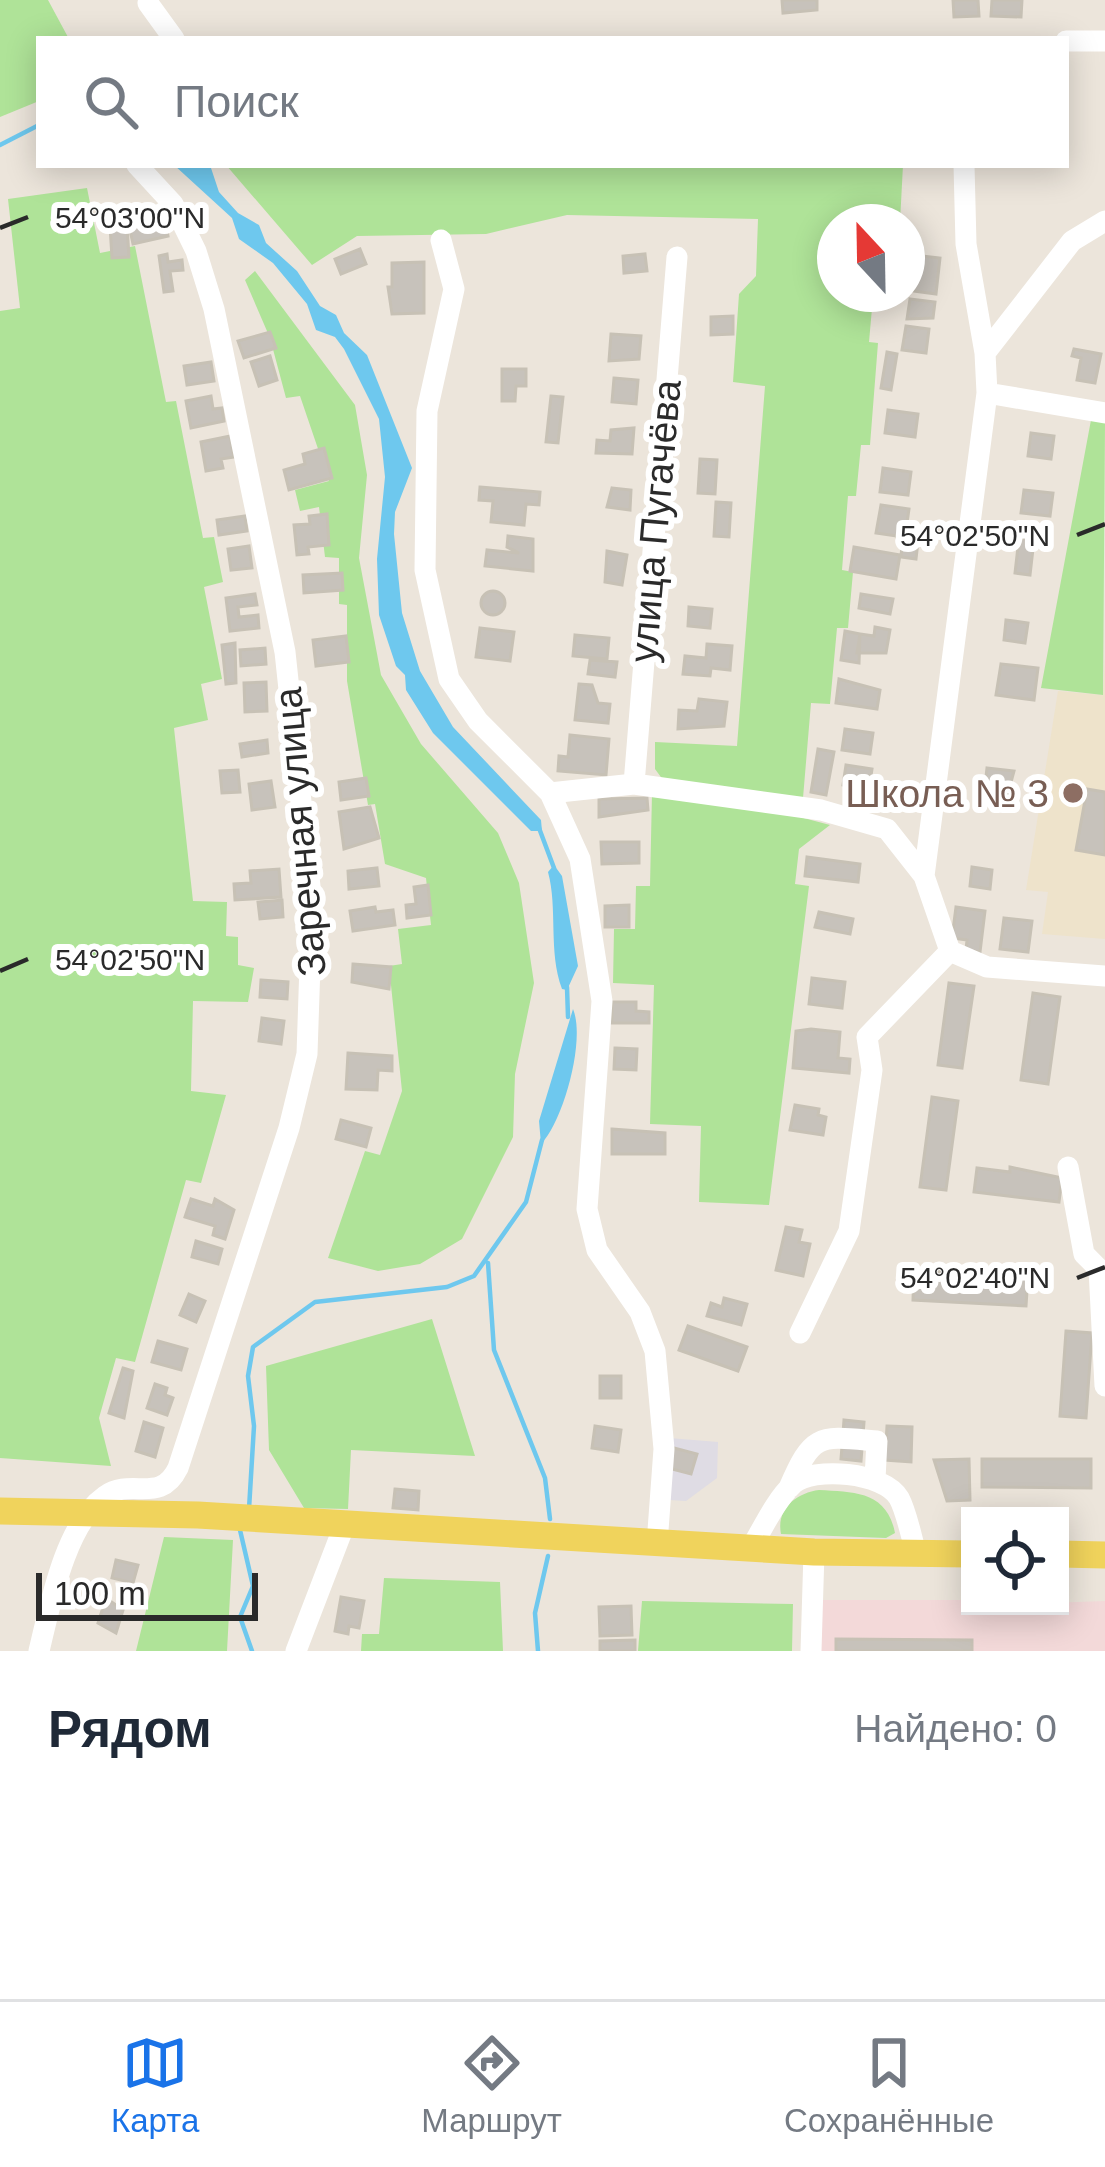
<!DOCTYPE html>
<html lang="ru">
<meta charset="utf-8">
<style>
body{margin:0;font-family:Arial,sans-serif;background:#f2f2f3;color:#1f2937}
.controls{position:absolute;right:36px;bottom:36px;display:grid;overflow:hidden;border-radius:0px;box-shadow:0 6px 30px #0003}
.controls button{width:108px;height:108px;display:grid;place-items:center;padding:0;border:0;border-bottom:3px solid #e0e1e3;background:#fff;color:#1f2937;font:60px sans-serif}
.compass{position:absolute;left:817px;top:204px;width:108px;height:108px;border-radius:50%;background:#fff;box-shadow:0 6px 30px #0003;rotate:338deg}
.scale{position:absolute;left:36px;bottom:30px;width:222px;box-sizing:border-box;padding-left:12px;border:6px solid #2a2a2a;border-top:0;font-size:33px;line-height:42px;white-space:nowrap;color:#2a2a2a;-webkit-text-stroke:9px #fff;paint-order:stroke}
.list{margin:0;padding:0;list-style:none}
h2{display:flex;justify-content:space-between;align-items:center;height:156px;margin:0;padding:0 48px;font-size:51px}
h2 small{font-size:39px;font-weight:400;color:#747a83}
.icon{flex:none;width:66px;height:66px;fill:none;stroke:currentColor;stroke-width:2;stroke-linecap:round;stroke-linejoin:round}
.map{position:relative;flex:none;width:1105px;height:1651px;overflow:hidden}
.search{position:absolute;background:#fff;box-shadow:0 6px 30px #0003;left:36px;right:36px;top:36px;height:132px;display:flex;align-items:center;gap:30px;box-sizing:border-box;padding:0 42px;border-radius:0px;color:#747a83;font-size:45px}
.sheet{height:348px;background:#fff}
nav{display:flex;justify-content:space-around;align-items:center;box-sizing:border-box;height:168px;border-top:3px solid #e0e1e3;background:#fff;font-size:33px;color:#747a83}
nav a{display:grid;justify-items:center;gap:6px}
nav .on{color:#1a73e8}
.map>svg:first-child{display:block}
</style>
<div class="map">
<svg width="1105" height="1651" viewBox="0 0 1105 1651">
<rect width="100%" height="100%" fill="#ece5db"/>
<!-- industrial -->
<path fill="#dfdce4" d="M657 1437 718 1442 717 1478 686 1501 653 1499Z"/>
<!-- education -->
<path fill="#eee3cb" d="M1105 656V939L1042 934 1048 892 1026 890 1058 691 1103 695Z"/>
<!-- medical -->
<path fill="#f3d9d9" d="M820 1600H970V1606L1105 1601V1651H819Z"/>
<!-- green -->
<path fill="#afe398" d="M0 0H48L69 39H39V101L0 117Z
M226 165H903L900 222H835V294L873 297 869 342 878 343 870 445H861L856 496H848L842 570 853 572 848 628H837L830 704 811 703 803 798 666 784 655 769V742L737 746 765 386 733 382 739 294 756 276 758 219 567 215 486 234 357 236 312 265Z
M87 188 100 253 135 246 166 402 176 401 203 538 214 537 223 582 204 587 222 679 201 684 208 720 174 728 193 901 227 902 226 936 238 937V965L254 968 248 1002 193 1001 191 1091 226 1095 201 1183 186 1180 135 1362 116 1358 99 1418 111 1466 0 1458V311L20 308 8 199Z
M255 271 355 405 367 475 359 558 381 675 421 744 498 833 519 883 534 983 515 1074 513 1137 462 1239 420 1264 378 1271 328 1258 365 1151 380 1155 402 1091 389 966 402 964 398 929 431 925 426 878 385 864 375 804 368 805 347 681V605L339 604V558L325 557 319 507 300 511 295 490 329 481 300 396 286 398 270 338 245 280Z
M1091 420 1105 423 1103 695 1041 688Z
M652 793 758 806 830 825 799 849 795 884 809 886 769 1205 699 1202 701 1126 650 1124 654 985 613 983 614 929H635L636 886H650Z
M432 1319 475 1456 351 1450 348 1509 304 1508 269 1450 266 1366Z
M819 1490C854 1492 887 1491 895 1533L886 1538 781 1534C776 1509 796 1493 819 1490Z
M164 1537 233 1540 227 1651H136Z
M384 1578 500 1582 503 1651H361L362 1634H379Z
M642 1601 793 1604 792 1651H638Z"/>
<!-- water -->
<path fill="#6ec8ee" d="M174 165H210L219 192 238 213 259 225 266 243 297 271 320 306 336 315 344 333 367 355 412 468 395 512 394 534 402 613 420 671 453 727 541 820 542 831H531L433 733 406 690 405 675 396 666 379 615 377 559 385 477 379 419 344 349 335 337 316 330 307 304 273 263 239 239 232 218Z
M554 865 562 876 578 966 567 990 562 989C548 951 558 909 548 872Z
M573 1009C586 1040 563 1122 541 1144L539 1121Z"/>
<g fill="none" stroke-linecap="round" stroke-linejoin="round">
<!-- stream -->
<path stroke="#6ec8ee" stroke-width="4.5" d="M0 145 39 125
M539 828 554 868
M567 987 568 1017
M488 1263 494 1350 545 1478 550 1519
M249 1509 254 1426 248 1376 253 1347 315 1302 447 1287 474 1276 526 1202 542 1140
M240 1530 253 1586 240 1617 252 1651
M538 1651 535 1613 548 1556"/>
</g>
<!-- building -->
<path fill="#c7c2bb" stroke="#c7c1b5" stroke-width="3" d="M782 0H817V10L783 13Z
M953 0H978L979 16 954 17Z
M992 0H1022L1021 17 991 16Z
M126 208 129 257 112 258 109 210Z
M163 209 168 236 133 244 127 216Z
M360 249 366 264 341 274 335 259Z
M167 254 168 262 182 260 183 270 170 271 173 291 164 292 159 256Z
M645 254 647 271 624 273 623 256Z
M922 256 940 258 936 294 913 291 910 260 922 261Z
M424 262V313L392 314 388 287H392V263Z
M910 299 935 302 933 318 907 319Z
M733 316V334L711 335V317Z
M906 326 929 329 926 353 902 350Z
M270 332 276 348 244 358 238 341Z
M611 334 641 336 639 359 609 361Z
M1074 349 1101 354 1095 383 1077 380 1081 358 1072 356Z
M887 352 897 354 891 390 881 388Z
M270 356 277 380 259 386 251 362Z
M211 362 214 381 187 385 184 366Z
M502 369H526V386H516L515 401H502Z
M614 378 638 380 636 404 612 402Z
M211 396 213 409 222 408 224 421 191 428 186 401Z
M551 396 563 397 558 443 546 442Z
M888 410 918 414 915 437 885 433Z
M634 428 632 454 596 453 597 440 610 441 611 430Z
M1031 433 1054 436 1051 459 1028 456Z
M230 436 234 457 221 459 223 468 206 471 201 442Z
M324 448 332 478 289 490 284 470 305 464 303 454Z
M700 459 717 460 715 494 698 493Z
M883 468 911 472 908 495 880 492Z
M480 487 540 492 539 505 526 504 524 525 491 522 493 501 479 500Z
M612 488 631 490 630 510 607 507Z
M1024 490 1053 493 1050 516 1021 513Z
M716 502 731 503 729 537 714 536Z
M881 505 909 509 906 530 898 529 897 536 876 533Z
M327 514 329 545 308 547 309 554 297 555 294 525 310 524 309 516Z
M245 516 247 531 219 535 217 520Z
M903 532 919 533 916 559 901 557Z
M508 536 533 539V571L485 566 487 550 519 553 507 547Z
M1019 538 1034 540 1030 575 1015 573Z
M249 546 252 568 231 570 228 549Z
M854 547 900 555 896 579 850 571Z
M607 551 627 555 622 585 605 582Z
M342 573 343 590 304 593 303 575Z
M481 603a12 12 0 1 1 24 0a12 12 0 1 1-24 0Z
M255 594 257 605 238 607 239 617 258 615 259 628 230 631 226 598Z
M861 594 893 599 890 614 859 608Z
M689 607 712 609 710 628 688 626Z
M1006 620 1028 623 1025 643 1004 640Z
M875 627 890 630 886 653H857L860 634 874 636Z
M480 628 514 632 510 661 476 657Z
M845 631 860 634 859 663 841 660Z
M575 635 609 638 607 659 573 656Z
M346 636 349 662 316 666 313 640Z
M235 643 236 683 226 684 222 645Z
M707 644 732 646 730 670 711 668 710 676 683 674 685 656 706 658Z
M265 648 266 664 241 666 240 650Z
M590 660 617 662 615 677 588 674Z
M1001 664 1038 668 1034 700 996 695Z
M839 679 880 690 877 709 836 703Z
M266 682 267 711 245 712 244 683Z
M579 684 592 685 598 703 610 704 608 723 575 720Z
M699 699 727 702 724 726 678 729 679 710 697 711Z
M845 729 873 733 870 754 842 750Z
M570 735 609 739 606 775 558 771 559 756 568 757Z
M267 740 268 753 242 757 240 744Z
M818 749 834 752 826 795 811 792Z
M846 765 872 769 869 789 843 785Z
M987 768 1014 771 1007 797 984 794Z
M238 770 240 792 222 793 220 771Z
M366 778 369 796 341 800 339 782Z
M271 781 275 807 252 810 249 784Z
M1087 789 1105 792V855L1076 850Z
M647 798 648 810 599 817V799Z
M370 807 379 838 344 849 339 812Z
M601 842H639V863L602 864Z
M807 857 860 864 858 882 805 876Z
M972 867 992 870 990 889 970 886Z
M377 868 379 886 349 889 348 871Z
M279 869 281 897 235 900 234 884 251 883 250 871Z
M428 885 431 915 407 918 406 905 416 904 414 887Z
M282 900 283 917 260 919 258 902Z
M629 905V927H605V906Z
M375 907 376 912 393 910 395 925 353 931 350 911Z
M956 907 985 911 980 952 966 950 967 940 952 938Z
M819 912 853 919 850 934 815 927Z
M1004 918 1032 921 1028 952 1000 949Z
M353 964 391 967 389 989 352 982Z
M812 978 845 982 842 1008 809 1004Z
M261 980 288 982 287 999 260 997Z
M949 983 974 986 962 1068 938 1065Z
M1033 993 1060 997 1048 1084 1021 1080Z
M612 1002H636V1011L649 1012V1023H612Z
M262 1018 284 1021 281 1044 259 1041Z
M811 1029 840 1032 838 1058 850 1059 849 1073 793 1068 796 1031Z
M615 1048 637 1049 636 1070 614 1069Z
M348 1053 392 1056V1071L378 1070 377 1090 346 1089Z
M932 1097 958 1101 946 1190 920 1187Z
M795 1105 819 1109 818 1115 826 1117 823 1135 790 1130Z
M341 1120 371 1128 366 1147 336 1139Z
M612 1129 665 1133V1154H612Z
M1010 1167 1062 1178 1059 1202 974 1192 977 1168 1010 1172Z
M191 1199 213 1206 215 1199 234 1210 225 1239 213 1235 215 1226 185 1217Z
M786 1227 802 1230 799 1242 810 1244 803 1276 776 1270Z
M196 1241 222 1249 218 1264 192 1257Z
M914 1270 1028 1276 1026 1306 913 1300Z
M189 1294 205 1301 196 1322 180 1315Z
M724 1298 747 1304 741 1325 707 1316 711 1303 722 1307Z
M688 1326 747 1347 738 1371 679 1350Z
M1066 1331 1092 1333 1086 1418 1060 1416Z
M158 1341 187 1349 181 1370 152 1362Z
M123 1368 133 1371 124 1418 109 1413Z
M600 1376H621V1398H600Z
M155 1384 167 1388 165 1395 173 1398 167 1415 147 1408Z
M844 1420 864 1422 861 1461 841 1459Z
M144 1422 163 1428 155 1457 136 1451Z
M595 1426 621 1430 618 1452 592 1448Z
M887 1426 912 1427 911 1462 885 1460Z
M674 1448 697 1454 691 1474 668 1468Z
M969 1459 970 1500 947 1501 934 1460Z
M982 1459H1091V1488L982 1487Z
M395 1489 419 1491 418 1510 393 1508Z
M116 1560 138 1565 133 1583 112 1578Z
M341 1597 364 1601 359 1628 349 1626 348 1634 335 1631Z
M106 1598 123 1610 116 1633 98 1623Z
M631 1606 632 1635 600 1636 599 1607Z
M836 1639 972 1640V1651H836Z
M635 1640V1651H600V1641Z"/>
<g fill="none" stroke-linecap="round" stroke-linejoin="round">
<!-- minor -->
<path stroke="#fff" stroke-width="21" d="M148 3 174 39
M1066 41H1105
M441 240 454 289 427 411 425 570 449 679 478 721 550 793 580 859 602 1001 587 1209 597 1250 640 1312 655 1351 664 1449 657 1544
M985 353 1072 241 1105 221
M987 393 1105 413
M634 784 677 257
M550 793 634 784 821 810 887 829 924 876
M950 951 987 967 1105 976
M1068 1167 1084 1254 1099 1269 1105 1386
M800 1333 849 1231 872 1070 867 1037 950 951 924 876 987 393 985 353 966 244 964 165
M789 1488C813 1432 819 1436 877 1441L875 1479
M751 1548C763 1528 775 1501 793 1484 813 1466 884 1472 899 1498 907 1513 911 1536 916 1553
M39 1651C50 1606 65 1524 105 1496 132 1477 160 1505 178 1468L289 1128 307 1054 312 905 285 652 214 309 196 251 173 204 137 165
M296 1651 344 1526
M811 1651 814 1552"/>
<!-- major -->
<path stroke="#f0d35c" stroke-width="27" d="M0 1511 198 1515 814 1552 970 1554
M1060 1554 1105 1555"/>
</g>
<!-- ticks -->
<path fill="none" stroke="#2a2a2a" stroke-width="4.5" d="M0 228 28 217M1077 535 1105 524M0 971 28 959M1077 1278 1105 1267"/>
<!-- markers -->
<circle fill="#8d6e63" stroke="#fff" stroke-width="4.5" cx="1073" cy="793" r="12"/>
<g text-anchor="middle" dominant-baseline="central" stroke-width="12" stroke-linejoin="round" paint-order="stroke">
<!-- street labels -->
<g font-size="39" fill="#2a2a2a" stroke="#fff">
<text transform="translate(655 521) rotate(-85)">улица Пугачёва</text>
<text transform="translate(300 832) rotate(-95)">Заречная улица</text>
</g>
<!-- education labels -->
<g font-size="39" fill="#785e54" stroke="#fff" text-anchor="end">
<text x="1049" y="793">Школа № 3</text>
</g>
</g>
<g font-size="30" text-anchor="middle" fill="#2a2a2a" stroke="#fff" stroke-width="12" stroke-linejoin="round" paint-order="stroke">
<text x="130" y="228">54°03'00"N</text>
<text x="975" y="546">54°02'50"N</text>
<text x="130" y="970">54°02'50"N</text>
<text x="975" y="1288">54°02'40"N</text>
</g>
</svg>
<div class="controls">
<button><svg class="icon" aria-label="locate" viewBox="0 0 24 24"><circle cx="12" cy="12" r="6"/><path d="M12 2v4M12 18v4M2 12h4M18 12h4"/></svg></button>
</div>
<svg class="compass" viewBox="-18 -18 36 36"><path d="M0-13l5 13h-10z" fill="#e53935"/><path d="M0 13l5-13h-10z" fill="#747a83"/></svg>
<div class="scale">100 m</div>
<div class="search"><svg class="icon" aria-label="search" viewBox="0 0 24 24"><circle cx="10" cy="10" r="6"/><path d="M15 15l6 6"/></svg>Поиск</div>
</div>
<section class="sheet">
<h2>Рядом<small>Найдено: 0</small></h2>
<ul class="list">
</ul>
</section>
<nav>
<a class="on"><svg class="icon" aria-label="map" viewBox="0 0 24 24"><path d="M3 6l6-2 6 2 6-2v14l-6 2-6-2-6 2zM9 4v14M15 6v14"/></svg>Карта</a>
<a><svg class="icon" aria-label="directions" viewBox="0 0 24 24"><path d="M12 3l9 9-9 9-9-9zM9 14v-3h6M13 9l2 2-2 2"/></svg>Маршрут</a>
<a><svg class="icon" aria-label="saved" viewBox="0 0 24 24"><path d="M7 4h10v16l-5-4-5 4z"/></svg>Сохранённые</a>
</nav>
